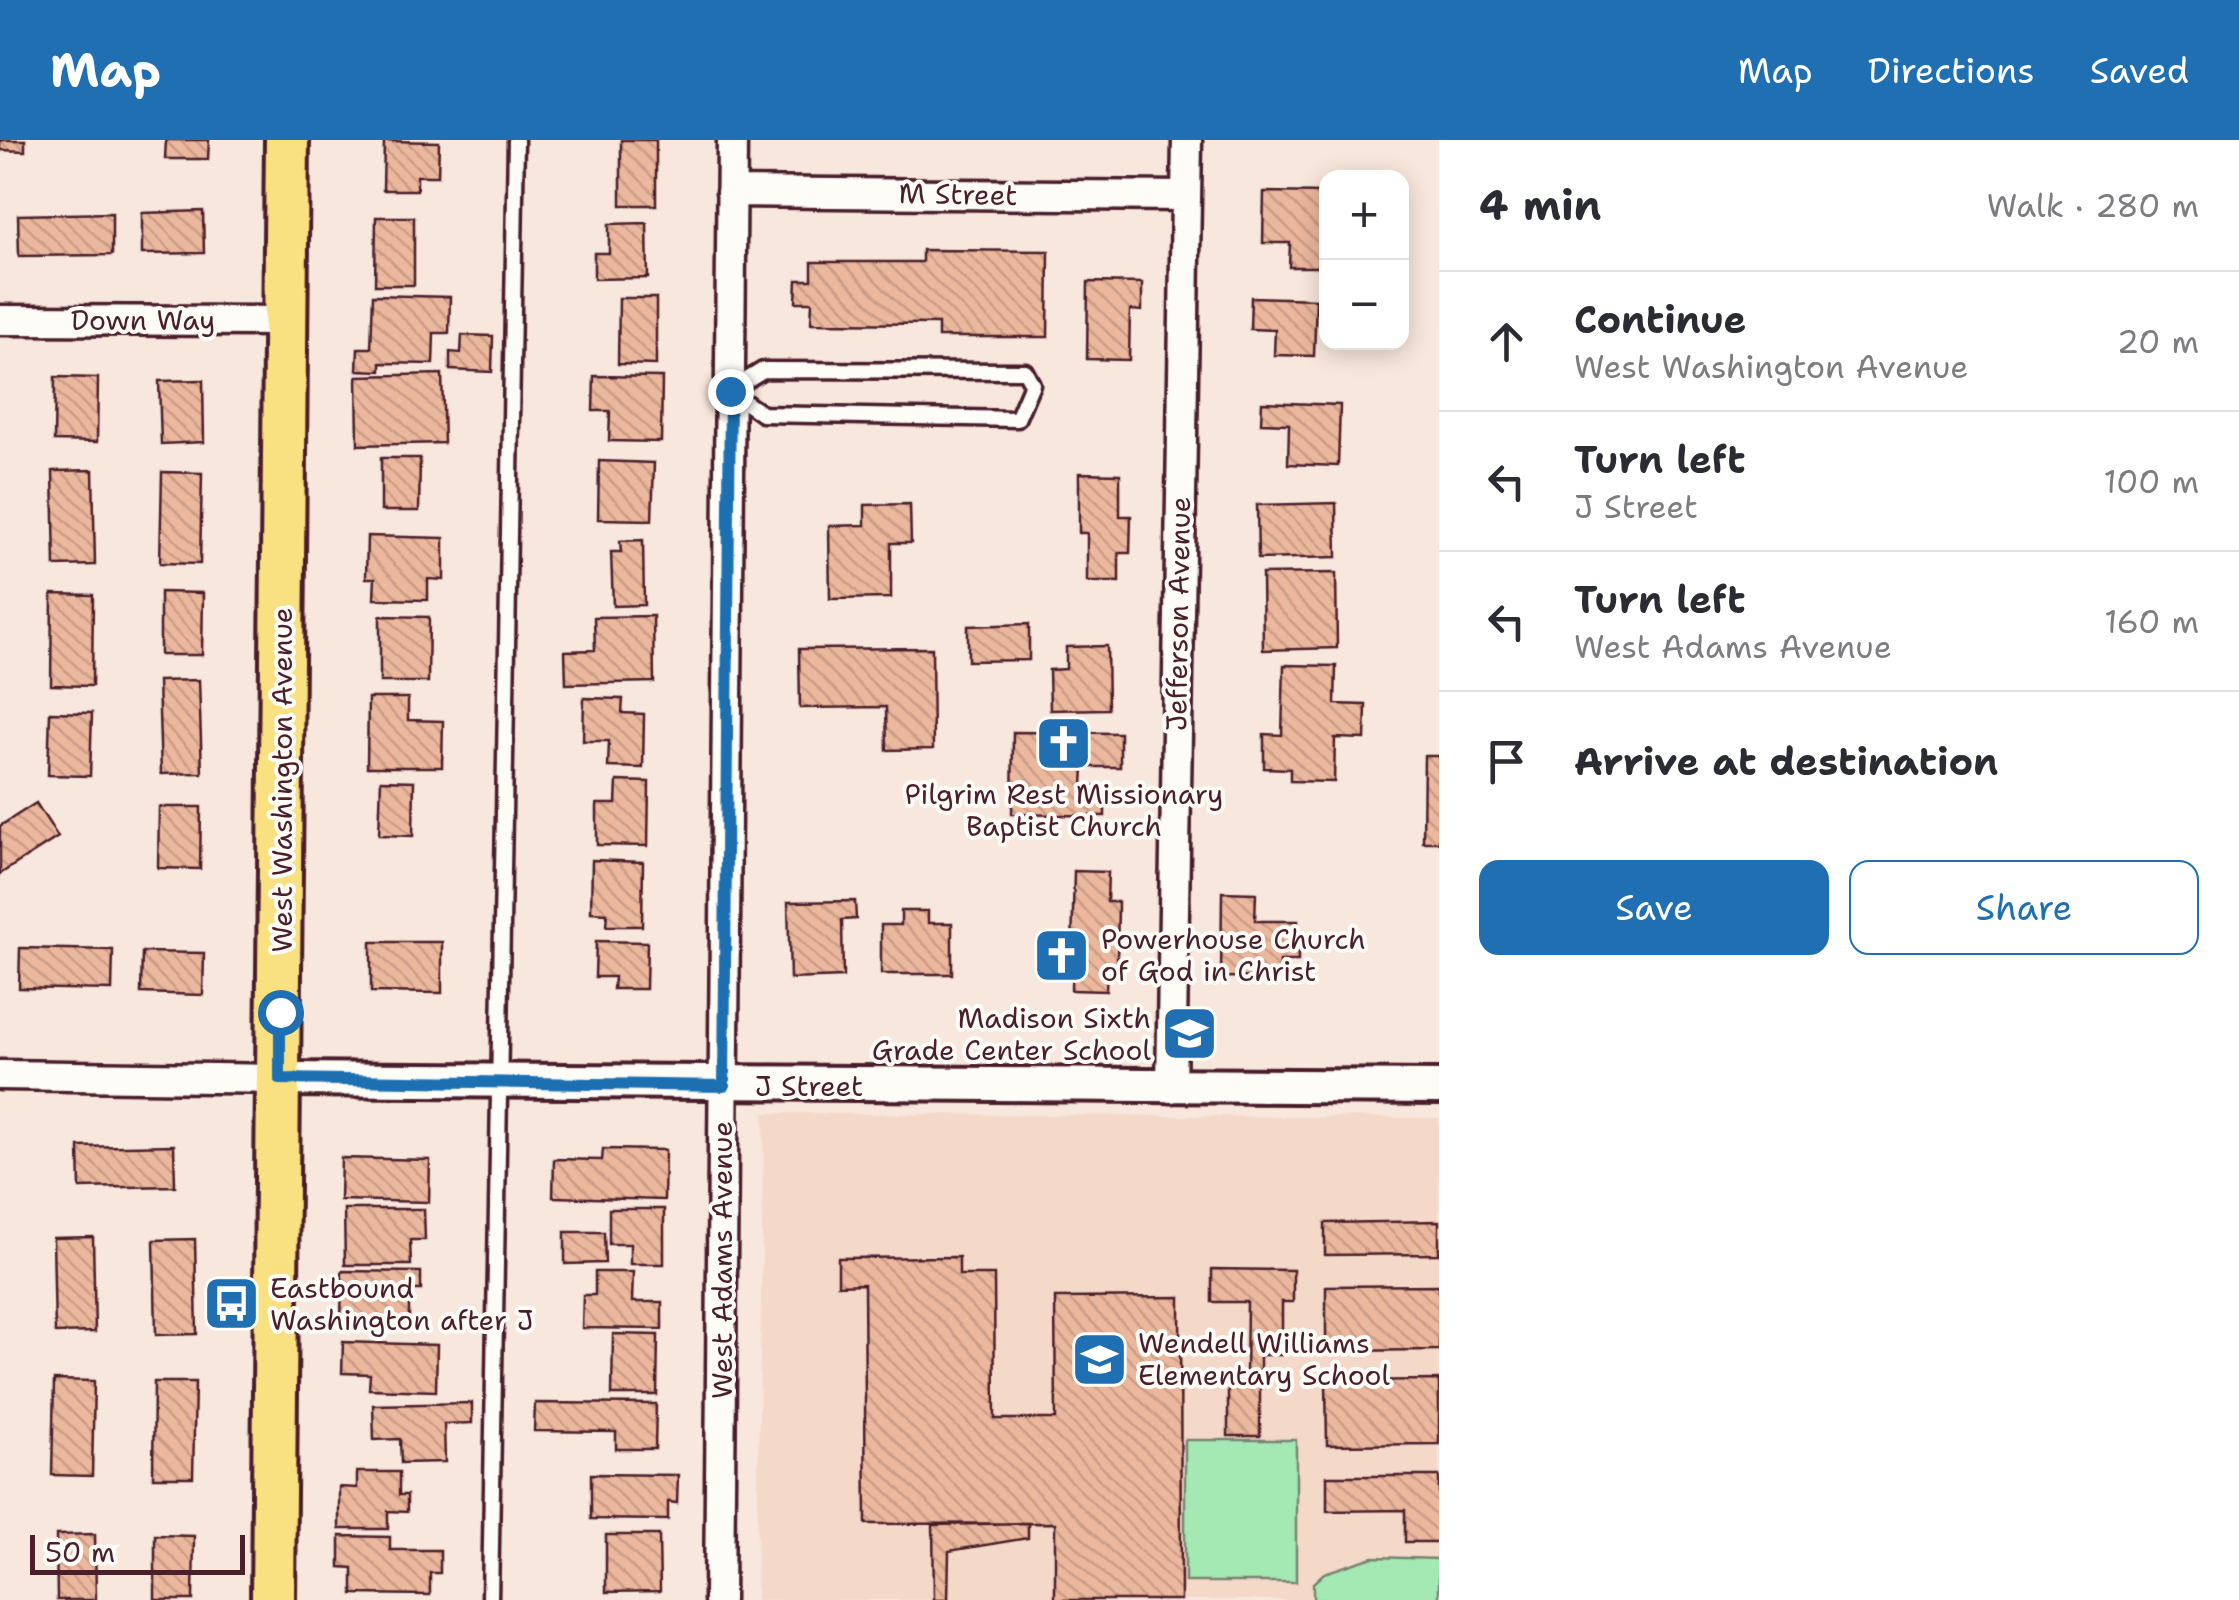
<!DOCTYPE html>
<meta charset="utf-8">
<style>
body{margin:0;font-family:"Shantell Sans",sans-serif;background:#f2f2f3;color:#2b2b33}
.controls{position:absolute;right:30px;top:30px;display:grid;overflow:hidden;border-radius:20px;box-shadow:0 5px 25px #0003}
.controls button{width:90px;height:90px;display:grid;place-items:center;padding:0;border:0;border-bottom:2px solid #e1e1e2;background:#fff;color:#2b2b33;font:50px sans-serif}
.scale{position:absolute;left:30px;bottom:25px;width:215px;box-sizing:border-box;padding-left:10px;border:5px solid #4a1f2b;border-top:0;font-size:28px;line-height:35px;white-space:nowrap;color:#4a1f2b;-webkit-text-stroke:8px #fdfcf7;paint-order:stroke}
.stop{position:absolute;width:30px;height:30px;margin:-22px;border:8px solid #1f6fb2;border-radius:50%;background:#fff}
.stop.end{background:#1f6fb2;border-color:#fff;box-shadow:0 2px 10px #0008}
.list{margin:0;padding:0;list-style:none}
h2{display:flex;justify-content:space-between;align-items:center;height:130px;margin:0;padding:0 40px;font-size:42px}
h2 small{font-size:32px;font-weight:400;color:#7c7c81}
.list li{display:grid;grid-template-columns:65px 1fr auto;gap:30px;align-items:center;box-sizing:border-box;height:140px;padding:0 40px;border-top:2px solid #e1e1e2}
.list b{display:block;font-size:38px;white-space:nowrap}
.list p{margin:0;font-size:32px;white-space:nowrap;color:#7c7c81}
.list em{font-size:32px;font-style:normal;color:#7c7c81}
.actions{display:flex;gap:20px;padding:30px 40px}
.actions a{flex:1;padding:22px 0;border:2px solid #1f6fb2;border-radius:20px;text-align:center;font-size:35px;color:#1f6fb2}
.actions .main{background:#1f6fb2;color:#fff}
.icon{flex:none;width:55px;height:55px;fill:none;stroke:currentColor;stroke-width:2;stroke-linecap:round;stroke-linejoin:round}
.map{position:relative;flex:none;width:1439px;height:1460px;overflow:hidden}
header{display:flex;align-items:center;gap:60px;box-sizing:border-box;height:140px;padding:0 50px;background:#1f6fb2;color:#fff}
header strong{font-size:48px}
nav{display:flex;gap:55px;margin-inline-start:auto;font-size:35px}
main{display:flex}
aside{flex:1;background:#fff}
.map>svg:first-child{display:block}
</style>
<header>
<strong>Map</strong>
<nav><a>Map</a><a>Directions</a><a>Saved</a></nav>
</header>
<main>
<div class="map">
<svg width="1439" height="1460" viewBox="0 0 1439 1460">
<defs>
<pattern id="building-back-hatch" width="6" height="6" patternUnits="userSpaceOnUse" patternTransform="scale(2.5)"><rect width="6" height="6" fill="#ebb79d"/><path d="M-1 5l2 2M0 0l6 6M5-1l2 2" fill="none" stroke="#cb9d87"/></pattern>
</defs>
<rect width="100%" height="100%" fill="#f8e7dc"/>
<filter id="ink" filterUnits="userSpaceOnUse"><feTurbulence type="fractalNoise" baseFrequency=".01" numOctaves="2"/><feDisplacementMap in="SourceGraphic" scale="20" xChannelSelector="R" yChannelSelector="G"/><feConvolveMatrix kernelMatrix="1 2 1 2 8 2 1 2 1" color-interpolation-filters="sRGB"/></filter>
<g filter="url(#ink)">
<!-- built -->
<path fill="#f4d9c9" d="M764 973 1439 978V1460H756Z"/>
<!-- grass -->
<path fill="#a4e8b4" stroke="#778470" stroke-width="2.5" d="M1185 1300H1296V1442H1185Z
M1373 1417 1439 1419V1460H1313V1443L1324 1433Z"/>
<!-- building -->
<path fill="url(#building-back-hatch)" stroke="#4a1f2b" stroke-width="2.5" d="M0 0H25V11L0 10Z
M166 0H209L208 19H165Z
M621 0H656V65H621Z
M384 1 439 2 438 36H417V50H383Z
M1264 52 1326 53V112H1318V127H1289L1290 103H1263Z
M203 71 204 113 142 114V73Z
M112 73V115L19 116 18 75Z
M376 77H414V145H375Z
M647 83 648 138 594 139V113H609V84Z
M922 110 1049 111 1048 197H938V184L811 183 812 162H796L797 140H812V122H922Z
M1088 142 1142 143V171L1130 170 1129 220 1087 219Z
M373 155 450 157 449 193H434L433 224 381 223V231L357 230 358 208H371Z
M1251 157 1316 159 1314 216 1274 215 1275 190 1250 189Z
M619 158H656V225L618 224Z
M462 195 493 196 492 232 450 230V212L461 213Z
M442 234 444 303 358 305 357 236Z
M594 236 662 237 661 302 609 301 610 271H593Z
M55 237 98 238 97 302 54 301Z
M203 240 204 302 161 304 159 241Z
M1262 262 1340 265 1338 326 1288 324 1289 284 1261 283Z
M381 318H420L419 371H381Z
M599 321 654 323 652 380 598 379Z
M93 330 95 425 55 426 53 331Z
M162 332 202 333 200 424 160 423Z
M1079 333 1120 334V376H1131L1130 413H1119V442H1087V393H1079Z
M1336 363 1337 417 1258 419 1257 365Z
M910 364 911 403H891V458L830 459 829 386 865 385V365Z
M367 396 444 398V440L428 439V460L374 459 375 438H366Z
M643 400 644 465 613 466 611 412H621L620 401Z
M1336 433 1337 508 1263 510 1262 434Z
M160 452 203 453 202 515H160Z
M52 454 93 455 92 546 51 545Z
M380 476 429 477 428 542H380Z
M653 476 654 542 566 544 565 511 595 510 594 477Z
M1029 484V520L968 521V486Z
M1107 506 1108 569 1050 570 1049 530 1066 529V507Z
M932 508 933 609 887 610 886 567 800 568 799 509Z
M1284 525 1336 526 1335 564 1366 565 1365 599 1335 598 1334 642 1290 641V629L1264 628V594L1282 595Z
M199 540 202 633 161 634 158 541Z
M368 558H408V580L443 581 442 627H367Z
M584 558 623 559 622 573 644 574 643 628 608 627 609 601H583Z
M50 572 92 573 90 636 48 635Z
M1013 592 1120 593V627H1084L1083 646H1105V676L1012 674Z
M1424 616H1439V702H1423Z
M381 640 414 641 413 696 379 695Z
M617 641 649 642 648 706 597 705V664H616Z
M36 663 58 697 0 734V686Z
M159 667H201L200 729 158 728Z
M592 720 643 722 642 786H606L607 773 591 772Z
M1074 731 1108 732 1107 762H1118L1117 825H1107L1106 851 1071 850Z
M1222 752 1256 753 1255 781H1298V821H1280L1279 838 1221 837Z
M855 761 856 779 842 780 843 837 790 839 788 762Z
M901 771H928V783H952V834H881V785H901Z
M596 801 647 802 646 849H613L614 837H595Z
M371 802H442V853L371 852Z
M20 808 113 810 112 850 19 848Z
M142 812 204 813 203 855 141 853Z
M174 1005 175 1046 80 1048 79 1007Z
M603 1009 665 1010 664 1060 553 1057 554 1019 602 1020Z
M341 1018 430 1020 429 1062 340 1060Z
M344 1069H424L425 1100H410L411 1125H345Z
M609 1069H664V1124H630V1104H609Z
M1439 1081V1114L1325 1115V1083Z
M565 1092H604L605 1123 565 1124Z
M93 1097 95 1192 55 1193 53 1098Z
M195 1099 197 1194 156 1195 154 1100Z
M959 1117V1135H994L995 1279H1056L1055 1158 1180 1157 1181 1460H1055V1383L866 1384 864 1144 838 1145V1118Z
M1212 1129 1293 1130V1162H1282V1215H1260V1296H1228V1236H1246L1247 1162H1212Z
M342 1131 421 1132V1150H409V1187L341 1186Z
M595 1132H633L632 1162H662V1189L582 1188 583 1155H595Z
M1439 1145V1210L1326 1211V1146Z
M613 1194 658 1195 657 1255H612Z
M343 1202 437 1205 436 1251 369 1249 370 1234 342 1233Z
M54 1240 94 1241 92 1336 52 1335Z
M1439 1240V1304L1327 1305 1326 1241Z
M154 1242H195L193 1337H153Z
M472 1263V1283L444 1284 445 1322 401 1323 400 1299 374 1300 373 1265Z
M535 1263 656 1264 655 1309H616V1292L534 1291Z
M357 1332H399V1355H407V1372L388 1371V1389H339V1347L357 1348Z
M591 1334 678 1335 677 1363 668 1362V1380L591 1379Z
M1327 1336H1439V1402H1405V1370L1327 1371Z
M1028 1383V1398L949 1411 948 1460H934L933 1385Z
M95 1394 96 1460H57L56 1395Z
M155 1395 194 1396 193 1460H155Z
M606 1395H659L660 1451 606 1452Z
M340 1396 390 1397V1410H440V1433H430V1455L353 1454V1428L340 1427Z"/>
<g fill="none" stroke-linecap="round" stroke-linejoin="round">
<defs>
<path id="service" d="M763 230 1025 231 1032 244 1017 279 762 274 729 251Z
M490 1460 516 0"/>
<path id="minor" d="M731 52 1185 56
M0 180 285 181
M0 935 280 939
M1171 948 1187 0
M719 1460 732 0"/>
<path id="tertiary" d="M280 939 1439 947"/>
<path id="primary" d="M273 1460 287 0"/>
</defs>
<!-- service casing -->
<use href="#service" stroke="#4a1f2b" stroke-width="21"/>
<!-- minor casing -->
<use href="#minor" stroke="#4a1f2b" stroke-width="35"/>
<!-- tertiary casing -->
<use href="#tertiary" stroke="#4a1f2b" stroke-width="40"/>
<!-- primary casing -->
<use href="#primary" stroke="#4a1f2b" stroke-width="50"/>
<!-- service -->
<use href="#service" stroke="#fdfcf7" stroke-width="14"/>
<!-- minor -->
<use href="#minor" stroke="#fdfcf7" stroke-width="28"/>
<!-- tertiary -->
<use href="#tertiary" stroke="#fdfcf7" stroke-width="32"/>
<!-- primary -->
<use href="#primary" stroke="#f9e181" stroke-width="42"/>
</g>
</g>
<g fill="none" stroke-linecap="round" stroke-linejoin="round" filter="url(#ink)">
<!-- route -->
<path stroke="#1f6fb2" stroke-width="12" d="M280 872V939L724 946 730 251"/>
</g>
<!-- icons -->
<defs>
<symbol id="church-square" viewBox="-11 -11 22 22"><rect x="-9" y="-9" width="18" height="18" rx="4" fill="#1f6fb2" stroke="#fdfcf7"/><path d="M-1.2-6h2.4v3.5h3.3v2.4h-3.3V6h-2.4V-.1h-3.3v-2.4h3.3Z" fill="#fff"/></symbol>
<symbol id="school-square" viewBox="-11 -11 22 22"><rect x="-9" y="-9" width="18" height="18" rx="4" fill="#1f6fb2" stroke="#fdfcf7"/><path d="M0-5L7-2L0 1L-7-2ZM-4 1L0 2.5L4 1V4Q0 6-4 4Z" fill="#fff"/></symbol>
<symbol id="bus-square" viewBox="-11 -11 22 22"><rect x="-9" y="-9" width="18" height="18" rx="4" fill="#1f6fb2" stroke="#fdfcf7"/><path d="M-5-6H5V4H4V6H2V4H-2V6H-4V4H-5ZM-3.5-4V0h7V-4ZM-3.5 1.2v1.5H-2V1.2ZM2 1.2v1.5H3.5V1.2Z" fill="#fff"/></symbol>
</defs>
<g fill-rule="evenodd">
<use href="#church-square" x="1032" y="572" width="63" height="63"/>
<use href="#church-square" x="1030" y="784" width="63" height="63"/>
<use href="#school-square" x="1158" y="862" width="63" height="63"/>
<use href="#bus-square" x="200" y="1132" width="63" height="63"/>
<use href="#school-square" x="1068" y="1188" width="63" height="63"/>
</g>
<g text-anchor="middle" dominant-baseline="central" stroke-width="8" stroke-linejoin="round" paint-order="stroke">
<!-- street labels -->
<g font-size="28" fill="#4a1f2b" stroke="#fdfcf7">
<text transform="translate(958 54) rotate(1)">M Street</text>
<text x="143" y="180">Down Way</text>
<text transform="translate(1178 474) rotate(-89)">Jefferson Avenue</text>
<text transform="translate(282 640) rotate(-90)">West Washington Avenue</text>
<text x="809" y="946">J Street</text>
<text transform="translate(722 1120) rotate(-90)">West Adams Avenue</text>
</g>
<!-- poi labels -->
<g font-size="28" fill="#4a1f2b" stroke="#fdfcf7" text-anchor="start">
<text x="1064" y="654" text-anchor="middle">Pilgrim Rest Missionary<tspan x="1064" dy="32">Baptist Church</tspan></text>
<text x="1101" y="799">Powerhouse Church<tspan x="1101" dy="32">of God in Christ</tspan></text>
<text x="1151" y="878" text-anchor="end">Madison Sixth<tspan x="1151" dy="32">Grade Center School</tspan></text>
<text x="270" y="1148">Eastbound<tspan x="270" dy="32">Washington after J</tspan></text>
<text x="1138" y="1203">Wendell Williams<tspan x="1138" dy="32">Elementary School</tspan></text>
</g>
</g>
</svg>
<div class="controls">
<button>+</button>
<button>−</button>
</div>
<div class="scale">50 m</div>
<div class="stop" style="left:280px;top:872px"></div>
<div class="stop end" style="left:730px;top:251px"></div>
</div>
<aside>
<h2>4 min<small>Walk · 280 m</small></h2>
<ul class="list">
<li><svg class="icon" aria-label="ahead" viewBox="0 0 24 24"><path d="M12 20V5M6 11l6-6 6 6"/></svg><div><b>Continue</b><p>West Washington Avenue</p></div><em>20 m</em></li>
<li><svg class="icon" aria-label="left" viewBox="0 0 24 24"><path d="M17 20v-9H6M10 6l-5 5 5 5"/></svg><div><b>Turn left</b><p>J Street</p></div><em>100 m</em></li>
<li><svg class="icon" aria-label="left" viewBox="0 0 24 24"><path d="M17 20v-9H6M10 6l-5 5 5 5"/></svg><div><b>Turn left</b><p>West Adams Avenue</p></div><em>160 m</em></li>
<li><svg class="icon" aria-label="arrive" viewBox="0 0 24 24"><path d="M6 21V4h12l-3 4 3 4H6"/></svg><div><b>Arrive at destination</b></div></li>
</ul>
<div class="actions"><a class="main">Save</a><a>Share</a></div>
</aside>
</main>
